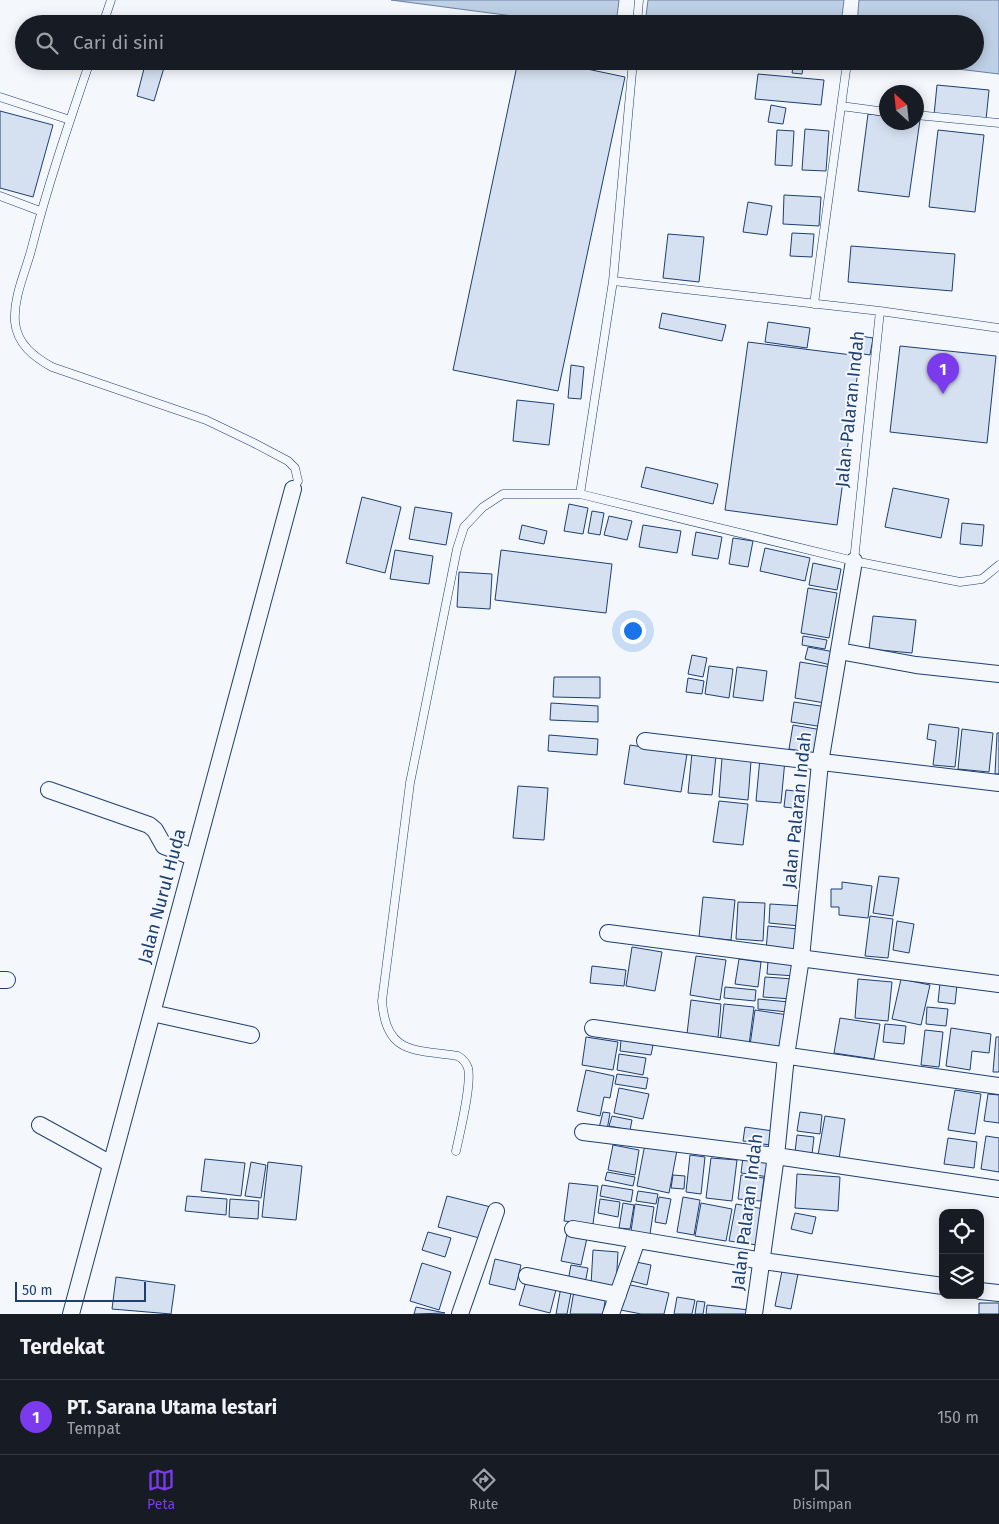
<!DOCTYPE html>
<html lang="id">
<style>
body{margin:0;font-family:"Fira Sans",sans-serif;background:#242831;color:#f1f3f6}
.controls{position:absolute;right:15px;bottom:15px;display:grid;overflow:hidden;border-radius:10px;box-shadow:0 2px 12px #0003}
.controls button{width:45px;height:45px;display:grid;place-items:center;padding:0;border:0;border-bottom:1px solid #363941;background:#171b24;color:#f1f3f6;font:25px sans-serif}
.compass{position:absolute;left:879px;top:85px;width:45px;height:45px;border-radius:50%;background:#171b24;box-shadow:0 2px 12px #0003;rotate:333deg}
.scale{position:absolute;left:15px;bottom:12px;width:131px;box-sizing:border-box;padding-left:5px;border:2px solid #1d3f73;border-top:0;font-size:14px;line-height:18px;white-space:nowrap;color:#1d3f73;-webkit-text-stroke:4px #f4f7fb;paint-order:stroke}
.you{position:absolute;left:632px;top:630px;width:18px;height:18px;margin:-12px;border:4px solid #fff;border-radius:50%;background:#1a73e8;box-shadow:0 0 0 8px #1a73e833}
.badge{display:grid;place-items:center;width:32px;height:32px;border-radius:50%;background:#7c3aed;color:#fff;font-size:16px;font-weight:700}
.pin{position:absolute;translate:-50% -41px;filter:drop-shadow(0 1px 2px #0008)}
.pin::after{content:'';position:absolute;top:26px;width:18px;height:15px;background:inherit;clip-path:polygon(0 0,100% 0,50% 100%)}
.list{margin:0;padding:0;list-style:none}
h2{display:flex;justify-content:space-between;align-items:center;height:65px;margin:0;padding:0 20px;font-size:21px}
h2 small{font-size:16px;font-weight:400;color:#9ea1a6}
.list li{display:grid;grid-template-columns:32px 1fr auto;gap:15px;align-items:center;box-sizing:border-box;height:75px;padding:0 20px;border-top:1px solid #363941}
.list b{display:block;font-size:19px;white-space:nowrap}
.list p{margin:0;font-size:16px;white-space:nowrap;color:#9ea1a6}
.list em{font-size:16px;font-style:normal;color:#9ea1a6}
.icon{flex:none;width:28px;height:28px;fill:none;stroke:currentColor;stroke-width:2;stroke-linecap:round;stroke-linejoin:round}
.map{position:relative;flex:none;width:999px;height:1314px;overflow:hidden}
.search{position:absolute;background:#171b24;box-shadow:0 2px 12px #0003;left:15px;right:15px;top:15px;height:55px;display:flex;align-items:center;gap:12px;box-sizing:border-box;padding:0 18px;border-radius:28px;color:#9ea1a6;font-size:19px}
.sheet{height:140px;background:#171b24}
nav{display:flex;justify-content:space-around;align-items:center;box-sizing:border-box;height:70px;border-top:1px solid #363941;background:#171b24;font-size:14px;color:#9ea1a6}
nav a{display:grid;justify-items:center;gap:2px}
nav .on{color:#7c3aed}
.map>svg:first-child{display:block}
</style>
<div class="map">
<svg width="999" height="1314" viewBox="0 0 999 1314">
<rect width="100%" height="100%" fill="#f4f7fb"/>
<!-- water -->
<path fill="#bed0e5" stroke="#687fa3" d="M391 0H619L616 24H574Z
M648 0H844L841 24H645Z
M859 0H999V74L892 61H975V24H857Z"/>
<!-- building -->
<path fill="#d5e0f0" stroke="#1d3f73" d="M146 61H166L154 101 137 96Z
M518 61H549L625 77 558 391 453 370Z
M794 61H804L802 74 792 73Z
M758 74 824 80 821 105 755 99Z
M937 85 989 90 986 120 934 115Z
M771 105 786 108 783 124 768 122Z
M0 111 53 125 33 197 0 188Z
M868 114 886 116V122H916V120H920L909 197 858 191Z
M805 129 829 131 826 171 802 170Z
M777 130 794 131 792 166 775 165Z
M938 130 984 135 975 212 929 207Z
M784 195 821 197 819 226 783 224Z
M748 202 772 206 767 235 743 232Z
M792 233 814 234 812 257 790 256Z
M668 234 704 237 699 282 663 278Z
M851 246 955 254 952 291 848 282Z
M662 313 726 325 722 341 659 328Z
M768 322 810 328 807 348 765 342Z
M860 336 873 338 870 355 857 353Z
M748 342 860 356 837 525 725 510Z
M900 346 996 356 987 443 890 432Z
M571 365 584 367 581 399 568 398Z
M517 400 554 404 549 445 513 441Z
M646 467 718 484 713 504 641 487Z
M893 488 949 499 941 538 885 527Z
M362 497 401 507 385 573 346 563Z
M569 504 588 508 583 534 564 531Z
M415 507 452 513 446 545 409 539Z
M592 511 604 513 600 535 588 533Z
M609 516 632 521 627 540 604 535Z
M962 523 984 525 982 546 960 544Z
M522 525 547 531 544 544 519 539Z
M643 525 681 531 677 553 639 547Z
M696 532 722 537 718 559 692 555Z
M733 538 753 541 748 567 729 564Z
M765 548 810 558 805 581 760 571Z
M395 550 433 556 429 584 390 579Z
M501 550 612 564 606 613 495 600Z
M813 563 841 569 837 590 809 585Z
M459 572 492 574 490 609 457 607Z
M808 588 837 593 829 638 801 633Z
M873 616 916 620 912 653 869 649Z
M803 636 827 640 825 649 802 645Z
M808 647 834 652 831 665 805 659Z
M692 655 707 658 703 677 688 674Z
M800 662 830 667 825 703 795 698Z
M709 666 733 669 729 698 705 694Z
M737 667 767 671 763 701 733 697Z
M554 677H600V698L553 697Z
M688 678 704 681 702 694 686 692Z
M794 702 827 707 824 727 791 722Z
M551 703 598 706V722L550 720Z
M929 724 959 728 955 767 933 765 936 741 927 739Z
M793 725 822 730 818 754 789 749Z
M962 729 993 733 989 772 958 769Z
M997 733H999V774H995Z
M549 735 598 739 597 755 548 751Z
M630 745 687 754 681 792 624 784Z
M692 753 716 755 712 795 688 793Z
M722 758 751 761 748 800 719 797Z
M760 758 785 760 781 803 756 801Z
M518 786 548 788 544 840 513 838Z
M786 790 804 792 802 809 784 807Z
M719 801 748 804 743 845 713 842Z
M879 876 899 878 893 916 873 913Z
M842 882 872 886 868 918 839 915V907H831V889H842Z
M703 897 735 900 731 940 699 937Z
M738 902 765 903 763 941 736 939Z
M770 904 802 906 800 926 769 923Z
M870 916 893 919 888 958 865 956Z
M897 921 914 924 909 953 893 950Z
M768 926 798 929 796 954 766 951Z
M632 947 662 952 655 991 626 986Z
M696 956 726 960 720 1000 690 995Z
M739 959 761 962 758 987 735 984Z
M768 961 796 963 795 976 767 974Z
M592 966 626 970 624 986 590 983Z
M765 977 793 979 792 999 763 997Z
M858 979 892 982 888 1021 855 1018Z
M901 979 930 985 921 1025 892 1019Z
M940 983 957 985 955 1004 938 1002Z
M725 987 756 990 755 1001 724 998Z
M758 999 789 1002 788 1012 758 1009Z
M691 1000 721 1004 718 1038 687 1034Z
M724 1004 754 1007 749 1045 720 1042Z
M927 1007 948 1009 946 1026 926 1024Z
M755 1010 788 1015 783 1050 750 1045Z
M840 1018 880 1024 874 1059 834 1053Z
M885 1024 906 1026 904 1044 883 1042Z
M951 1028 991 1034 989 1053 972 1051 970 1070 946 1066Z
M925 1030 943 1032 939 1067 921 1065Z
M586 1037 618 1042 613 1070 582 1065Z
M996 1037H999V1072H993Z
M621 1040 653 1045 651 1055 620 1051Z
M619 1054 646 1058 643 1075 617 1070Z
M586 1070 614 1076 610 1098 604 1097 600 1116 577 1111Z
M617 1074 648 1078 646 1089 615 1084Z
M619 1088 649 1094 643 1119 614 1113Z
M955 1090 981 1094 975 1134 948 1130Z
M988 1094 999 1095V1123L984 1121Z
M603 1112 610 1113 607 1130 599 1128Z
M800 1112 822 1115 820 1134 797 1131Z
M612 1116 632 1120 630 1130 609 1126Z
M825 1116 845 1119 839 1159 818 1155Z
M745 1127 773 1131 770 1145 743 1141Z
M797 1135 814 1137 812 1154 795 1152Z
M986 1136 999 1138V1172L981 1169Z
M948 1138 977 1142 974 1168 944 1164Z
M645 1144 677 1150 669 1193 637 1186Z
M613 1145 639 1150 635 1175 608 1170Z
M690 1155 705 1157 701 1194 686 1192Z
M743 1157 772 1161 769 1177 741 1173Z
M711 1158 737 1160 732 1201 706 1198Z
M205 1159 245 1163 241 1196 201 1191Z
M251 1162 266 1165 261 1198 245 1196Z
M268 1162 302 1166 296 1220 262 1217Z
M607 1172 635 1177 633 1186 605 1180Z
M797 1174 840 1177 838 1211 795 1208Z
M673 1175 685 1176 684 1189 671 1188Z
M741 1175 764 1178 761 1201 738 1199Z
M569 1183 598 1186 593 1224 564 1221Z
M602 1185 633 1190 631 1202 600 1196Z
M638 1191 658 1194 656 1204 636 1201Z
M187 1196 227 1199 226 1215 185 1211Z
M447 1196 491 1207 483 1239 438 1227Z
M659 1197 671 1199 666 1224 655 1222Z
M683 1197 700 1200 694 1235 677 1232Z
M230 1199 259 1201 258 1219 229 1217Z
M600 1199 620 1202 618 1217 598 1213Z
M623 1203 634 1205 630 1229 619 1228Z
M701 1203 732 1209 726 1241 695 1236Z
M635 1204 654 1207 650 1234 631 1231Z
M736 1204 764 1209 757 1245 729 1241Z
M795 1213 816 1217 812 1234 791 1229Z
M428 1232 451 1238 445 1257 422 1250Z
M567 1234 587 1238 581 1265 561 1261Z
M593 1250 618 1252 616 1287 591 1285Z
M495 1259 521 1265 515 1290 489 1284Z
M636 1262 651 1265 647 1285 631 1281Z
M422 1263 451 1272 439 1310 410 1301Z
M571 1265 588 1268 585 1284 568 1281Z
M783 1266 799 1269 791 1309 775 1306Z
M116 1277 175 1285 171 1314 112 1309Z
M527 1278 557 1286 550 1313 519 1305Z
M626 1284 669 1293 664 1314H641L621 1310Z
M561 1287 572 1288 567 1314H556Z
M574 1291 606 1295 603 1314H570Z
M677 1297 695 1300 692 1314H674Z
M697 1301 705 1302 703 1314H695Z
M979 1303H999V1314H979Z
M707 1305 749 1310 748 1314H706Z
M416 1307 445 1313 414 1314Z"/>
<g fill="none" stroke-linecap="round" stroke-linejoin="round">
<defs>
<path id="lane" d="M103 24 111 0
M637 24 639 0
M90 61C69 123 48 184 32 247 26 271 13 297 15 322 17 344 34 357 52 367L206 420 254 443 288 461 295 468 298 481 293 489
M0 97 70 120
M841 106 886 112
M916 115 999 123
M0 196 40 211
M613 281 633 61
M814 304 847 63
M999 328 880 311 613 281 580 494 854 561 960 582 982 579 999 565
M854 561 880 311
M456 1151C460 1132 472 1084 468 1068 466 1062 463 1059 458 1056 414 1049 386 1055 382 1001L410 783 457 549 464 527 483 507 503 494H580"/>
<path id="street" d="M839 651 916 665 999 674
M645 741 999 783
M49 790 149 825 155 830 164 846 193 857
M608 933 999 984
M0 980H7
M152 1013 251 1035
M593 1028 999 1086
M40 1125 111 1164
M583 1132 776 1156 999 1189
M573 1229 763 1261 943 1286
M527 1276 618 1295
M980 1291 999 1293
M71 1314 293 489
M460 1314 496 1211
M611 1314 637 1240
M754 1314 776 1156 786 1056 801 958 820 763 854 561"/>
</defs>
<!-- lane casing -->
<use href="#lane" stroke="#1d3f73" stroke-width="9"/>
<!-- street casing -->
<use href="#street" stroke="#1d3f73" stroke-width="18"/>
<!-- lane -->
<use href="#lane" stroke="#f4f7fb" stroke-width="8"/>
<!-- street -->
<use href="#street" stroke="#f4f7fb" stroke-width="16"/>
</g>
<g text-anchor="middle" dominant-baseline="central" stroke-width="4" stroke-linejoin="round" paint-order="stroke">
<!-- street labels -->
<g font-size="18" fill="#1d3f73" stroke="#f4f7fb">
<text transform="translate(850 409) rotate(-84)">Jalan Palaran Indah</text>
<text transform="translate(797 810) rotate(-84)">Jalan Palaran Indah</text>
<text transform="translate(162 896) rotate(-75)">Jalan Nurul Huda</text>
<text transform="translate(747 1212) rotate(-83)">Jalan Palaran Indah</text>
</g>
</g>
</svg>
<div class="controls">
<button><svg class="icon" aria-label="locate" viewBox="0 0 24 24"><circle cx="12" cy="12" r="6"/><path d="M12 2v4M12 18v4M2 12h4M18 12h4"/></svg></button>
<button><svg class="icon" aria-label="layers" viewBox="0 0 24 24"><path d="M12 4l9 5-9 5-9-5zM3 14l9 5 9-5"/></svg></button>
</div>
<svg class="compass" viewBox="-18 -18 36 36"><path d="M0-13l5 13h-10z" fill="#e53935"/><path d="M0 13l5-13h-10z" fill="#9ea1a6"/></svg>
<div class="scale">50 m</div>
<div class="you"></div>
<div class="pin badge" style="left:943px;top:394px">1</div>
<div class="search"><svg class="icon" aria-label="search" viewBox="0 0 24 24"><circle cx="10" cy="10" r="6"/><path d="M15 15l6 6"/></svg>Cari di sini</div>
</div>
<section class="sheet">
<h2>Terdekat<small></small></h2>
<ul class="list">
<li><span class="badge">1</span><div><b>PT. Sarana Utama lestari</b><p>Tempat</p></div><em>150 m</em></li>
</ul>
</section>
<nav>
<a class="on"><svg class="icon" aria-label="map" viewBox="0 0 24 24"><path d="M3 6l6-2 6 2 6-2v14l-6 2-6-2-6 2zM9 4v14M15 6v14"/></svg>Peta</a>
<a><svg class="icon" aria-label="directions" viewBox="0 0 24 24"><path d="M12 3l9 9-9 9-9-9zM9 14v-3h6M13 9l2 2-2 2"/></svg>Rute</a>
<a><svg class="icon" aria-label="saved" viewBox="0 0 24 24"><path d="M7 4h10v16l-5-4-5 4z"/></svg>Disimpan</a>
</nav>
